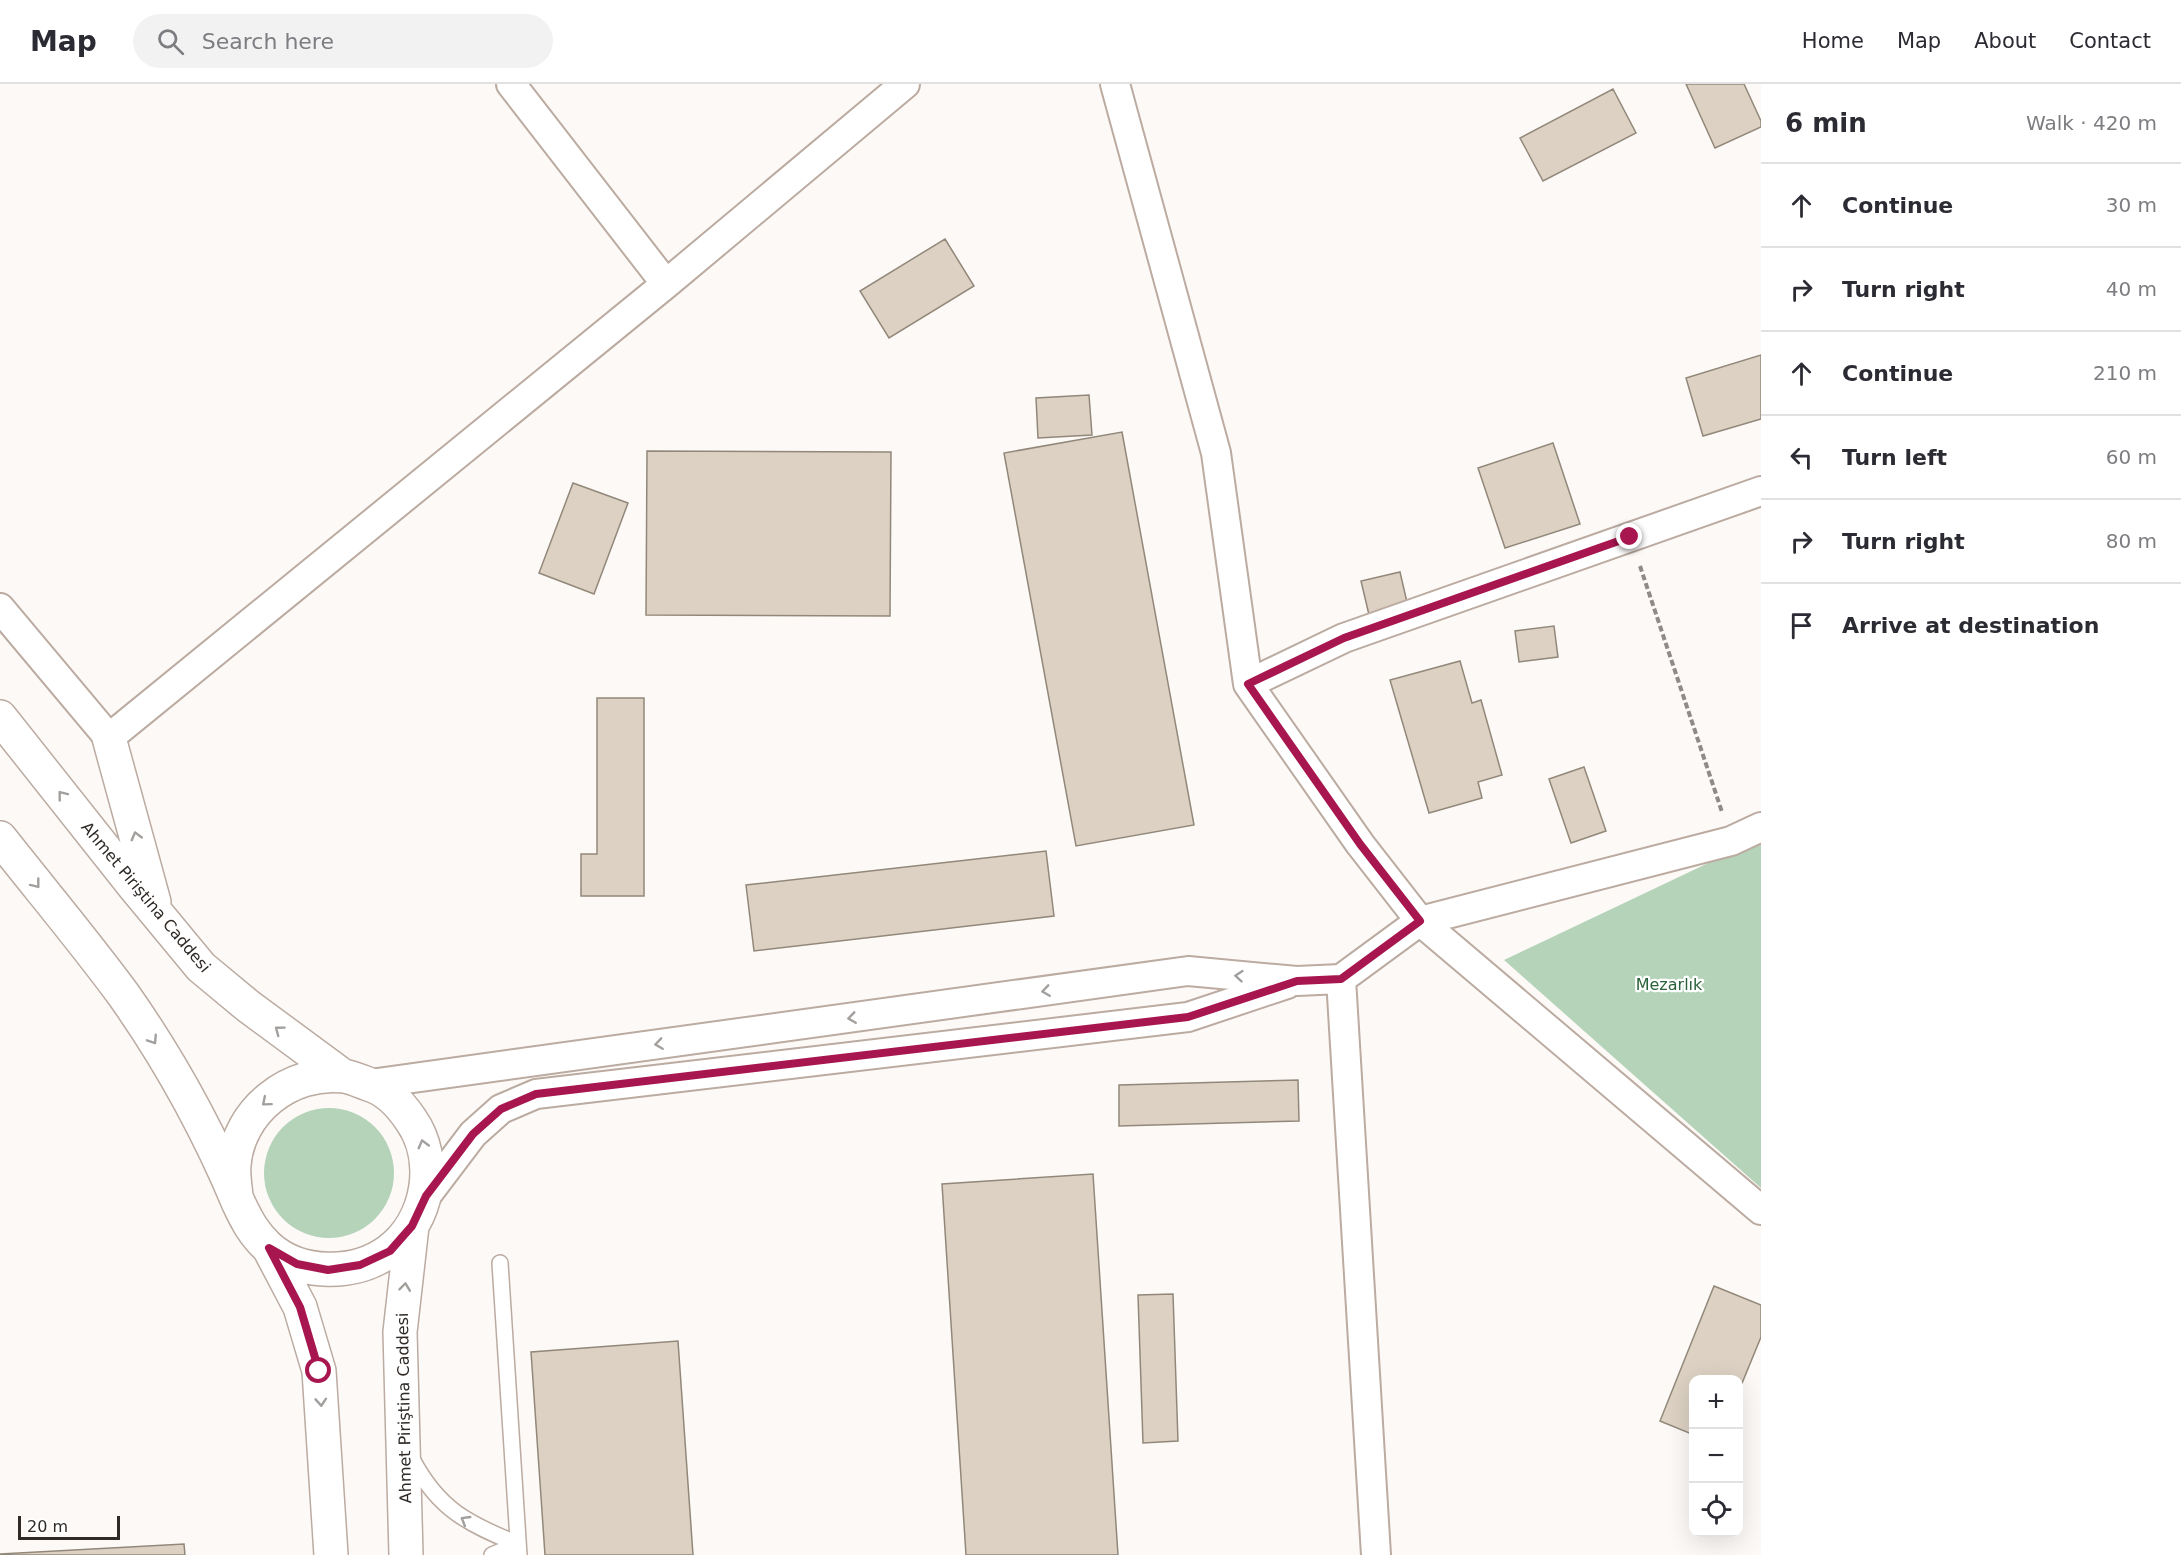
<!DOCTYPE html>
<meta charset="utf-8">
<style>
body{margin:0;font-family:"DejaVu Sans",sans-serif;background:#f2f2f3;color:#2b2b33}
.controls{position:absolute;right:18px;bottom:18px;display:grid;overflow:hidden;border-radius:12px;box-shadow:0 6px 24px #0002}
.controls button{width:54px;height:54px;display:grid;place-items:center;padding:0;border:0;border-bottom:2px solid #e1e1e2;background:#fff;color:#2b2b33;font:30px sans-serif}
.scale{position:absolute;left:18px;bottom:15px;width:102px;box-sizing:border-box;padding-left:6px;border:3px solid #302a26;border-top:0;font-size:16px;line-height:21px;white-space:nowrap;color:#302a26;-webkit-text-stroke:4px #fff;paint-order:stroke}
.stop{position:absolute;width:18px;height:18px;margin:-14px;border:4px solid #a81650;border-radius:50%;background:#fff}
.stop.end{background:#a81650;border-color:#fff;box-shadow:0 2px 6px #0008}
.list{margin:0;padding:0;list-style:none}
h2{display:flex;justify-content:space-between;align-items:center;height:78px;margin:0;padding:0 24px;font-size:26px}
h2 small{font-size:20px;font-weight:400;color:#7c7c81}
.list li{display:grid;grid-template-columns:39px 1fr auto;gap:18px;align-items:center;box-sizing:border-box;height:84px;padding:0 24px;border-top:2px solid #e1e1e2}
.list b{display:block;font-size:22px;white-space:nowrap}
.list em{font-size:20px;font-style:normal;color:#7c7c81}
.icon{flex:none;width:33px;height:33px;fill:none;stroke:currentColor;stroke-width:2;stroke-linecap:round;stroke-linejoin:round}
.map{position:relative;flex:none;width:1761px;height:1471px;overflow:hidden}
header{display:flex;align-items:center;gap:36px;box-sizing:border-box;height:84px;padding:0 30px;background:#fff;border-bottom:2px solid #e1e1e2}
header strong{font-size:28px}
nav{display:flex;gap:33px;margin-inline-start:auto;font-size:21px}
.search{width:420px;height:54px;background:#f2f2f3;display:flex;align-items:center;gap:15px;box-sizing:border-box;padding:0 21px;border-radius:33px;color:#7c7c81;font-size:22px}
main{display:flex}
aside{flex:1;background:#fff}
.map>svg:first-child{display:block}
</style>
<header>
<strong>Map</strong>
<div class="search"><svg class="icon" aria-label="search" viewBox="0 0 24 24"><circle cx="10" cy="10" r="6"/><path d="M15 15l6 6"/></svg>Search here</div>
<nav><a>Home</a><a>Map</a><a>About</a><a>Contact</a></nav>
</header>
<main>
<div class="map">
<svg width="1761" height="1471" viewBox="0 0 1761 1471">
<rect width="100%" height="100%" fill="#fdf9f7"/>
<!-- green -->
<path fill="#b5d3b9" d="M1761 754V1104L1504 876Z
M264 1089a65 65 0 1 1 130 0a65 65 0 1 1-130 0Z"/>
<!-- building -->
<path fill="#dcd1c3" stroke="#92887a" stroke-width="1.5" d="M1686 0H1744L1761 37V43L1715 64Z
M1613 5 1636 49 1543 97 1520 54Z
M945 155 974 202 889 254 860 207Z
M1761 271V335L1703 352 1686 294Z
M1089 311 1092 351 1038 354 1036 314Z
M1122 348 1194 741 1076 762 1004 369Z
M1553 359 1580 440 1505 464 1478 384Z
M647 367 891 368 890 532 646 531Z
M573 399 628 419 594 510 539 489Z
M1400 488 1409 527 1370 535 1361 497Z
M1554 542 1558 573 1519 578 1515 547Z
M1460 577 1472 619 1481 616 1502 691 1478 698 1482 714 1429 729 1390 596Z
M597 614H644V812H581V770H597Z
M1584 683 1606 747 1571 759 1549 695Z
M1046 767 1054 832 754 867 746 801Z
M1298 996 1299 1037 1119 1042V1001Z
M1093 1090 1118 1471H966L942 1100Z
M1714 1202 1761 1221V1253L1738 1309V1296H1694V1351L1660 1337Z
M1173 1210 1178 1357 1143 1359 1138 1211Z
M678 1257 693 1471H545L531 1268Z
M184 1460 185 1471H0V1470Z"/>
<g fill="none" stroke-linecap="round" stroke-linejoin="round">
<defs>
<path id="lane" d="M500 1179 519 1471
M412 1375C438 1425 468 1440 518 1460
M492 1471 518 1460"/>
<path id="street" d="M511 0 666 200
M1115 0 1216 369 1248 600 1360 760 1420 837 1761 1126
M0 524 109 654 666 200 905 0
M1248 600 1344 554 1761 407
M1341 895 1376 1471
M370 1000 1188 887 1297 897 1341 895 1420 837 1731 757 1761 743
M426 1112 473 1050 501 1025 536 1010 1188 933 1287 900"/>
<path id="secondary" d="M0 633 134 802 201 883 248 922 343 992
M109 654 154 818
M0 754C41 806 84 857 123 910 169 975 208 1046 239 1120 247 1137 254 1150 268 1163 300 1192 355 1192 389 1167 429 1137 439 1076 411 1036 401 1021 386 1005 368 1000 360 997 351 993 343 992 290 986 238 1027 234 1081 233 1091 235 1102 236 1112
M269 1164 300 1223 319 1287 331 1471
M406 1471 400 1248 412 1142"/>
</defs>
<!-- lane casing -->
<use href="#lane" stroke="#bbaba1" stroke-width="18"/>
<!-- street casing -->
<use href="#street" stroke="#bbaba1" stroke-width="32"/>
<!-- secondary casing -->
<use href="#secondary" stroke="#bbaba1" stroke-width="36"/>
<!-- path -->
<path stroke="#8f8a87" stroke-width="4" stroke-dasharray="6 3" stroke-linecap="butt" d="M1640 482 1722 728"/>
<!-- lane -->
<use href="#lane" stroke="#fff" stroke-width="15"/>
<!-- street -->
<use href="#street" stroke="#fff" stroke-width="28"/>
<!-- secondary -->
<use href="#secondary" stroke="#fff" stroke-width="33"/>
</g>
<!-- one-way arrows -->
<defs><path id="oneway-chevron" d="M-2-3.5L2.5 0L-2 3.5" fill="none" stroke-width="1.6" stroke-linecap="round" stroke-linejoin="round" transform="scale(1.5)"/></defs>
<g stroke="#a29f9d">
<use href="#oneway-chevron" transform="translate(62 711) rotate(-128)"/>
<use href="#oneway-chevron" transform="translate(136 752) rotate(-105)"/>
<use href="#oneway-chevron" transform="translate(36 800) rotate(52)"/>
<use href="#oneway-chevron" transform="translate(1239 892) rotate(-175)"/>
<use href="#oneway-chevron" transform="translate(1046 907) rotate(172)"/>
<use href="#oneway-chevron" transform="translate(852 934) rotate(172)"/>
<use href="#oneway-chevron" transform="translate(279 946) rotate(-143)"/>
<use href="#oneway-chevron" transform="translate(153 956) rotate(57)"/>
<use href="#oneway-chevron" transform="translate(659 960) rotate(172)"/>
<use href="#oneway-chevron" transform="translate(266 1018) rotate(140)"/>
<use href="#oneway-chevron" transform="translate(423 1060) rotate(-105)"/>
<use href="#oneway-chevron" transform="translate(405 1203) rotate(-83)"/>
<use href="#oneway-chevron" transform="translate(321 1318) rotate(86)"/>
<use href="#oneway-chevron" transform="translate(465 1436) rotate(-149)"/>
</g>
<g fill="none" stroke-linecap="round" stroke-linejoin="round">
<!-- route -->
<path stroke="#a81650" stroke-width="8" d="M319 1287 300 1223 269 1164 297 1180 328 1186 360 1181 390 1167 412 1142 426 1112 473 1050 501 1025 536 1010 1188 933 1297 897 1341 895 1420 837 1360 760 1248 600 1344 554 1630 453"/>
</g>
<g text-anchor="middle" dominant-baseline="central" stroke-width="4.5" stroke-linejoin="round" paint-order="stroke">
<!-- street labels -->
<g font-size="16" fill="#302a26" stroke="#fff">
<text transform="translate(146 813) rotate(50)">Ahmet Piriştina Caddesi</text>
<text transform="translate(404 1324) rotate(-91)">Ahmet Piriştina Caddesi</text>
</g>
<!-- park labels -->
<g font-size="16" fill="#296138" stroke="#fff">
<text x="1669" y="900">Mezarlık</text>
</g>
</g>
</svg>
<div class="controls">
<button>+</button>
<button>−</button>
<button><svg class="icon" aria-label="locate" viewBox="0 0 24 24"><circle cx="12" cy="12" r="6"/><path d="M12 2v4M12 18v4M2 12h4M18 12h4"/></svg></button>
</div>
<div class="scale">20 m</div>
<div class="stop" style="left:319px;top:1287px"></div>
<div class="stop end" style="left:1630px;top:453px"></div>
</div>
<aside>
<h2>6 min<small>Walk · 420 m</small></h2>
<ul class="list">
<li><svg class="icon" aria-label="ahead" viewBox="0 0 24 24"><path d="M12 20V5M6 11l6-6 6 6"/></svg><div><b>Continue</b></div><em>30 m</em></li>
<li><svg class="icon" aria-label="right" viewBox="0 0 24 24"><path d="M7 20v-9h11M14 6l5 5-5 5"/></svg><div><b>Turn right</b></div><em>40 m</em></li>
<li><svg class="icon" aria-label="ahead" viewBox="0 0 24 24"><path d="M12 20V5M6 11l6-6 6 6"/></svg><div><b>Continue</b></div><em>210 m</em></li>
<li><svg class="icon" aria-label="left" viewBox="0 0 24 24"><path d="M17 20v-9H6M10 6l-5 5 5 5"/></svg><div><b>Turn left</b></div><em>60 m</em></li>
<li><svg class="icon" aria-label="right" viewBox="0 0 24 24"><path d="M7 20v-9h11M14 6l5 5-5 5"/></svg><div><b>Turn right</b></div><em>80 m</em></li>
<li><svg class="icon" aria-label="arrive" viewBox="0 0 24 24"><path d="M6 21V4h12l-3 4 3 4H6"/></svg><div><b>Arrive at destination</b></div></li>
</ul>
</aside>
</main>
